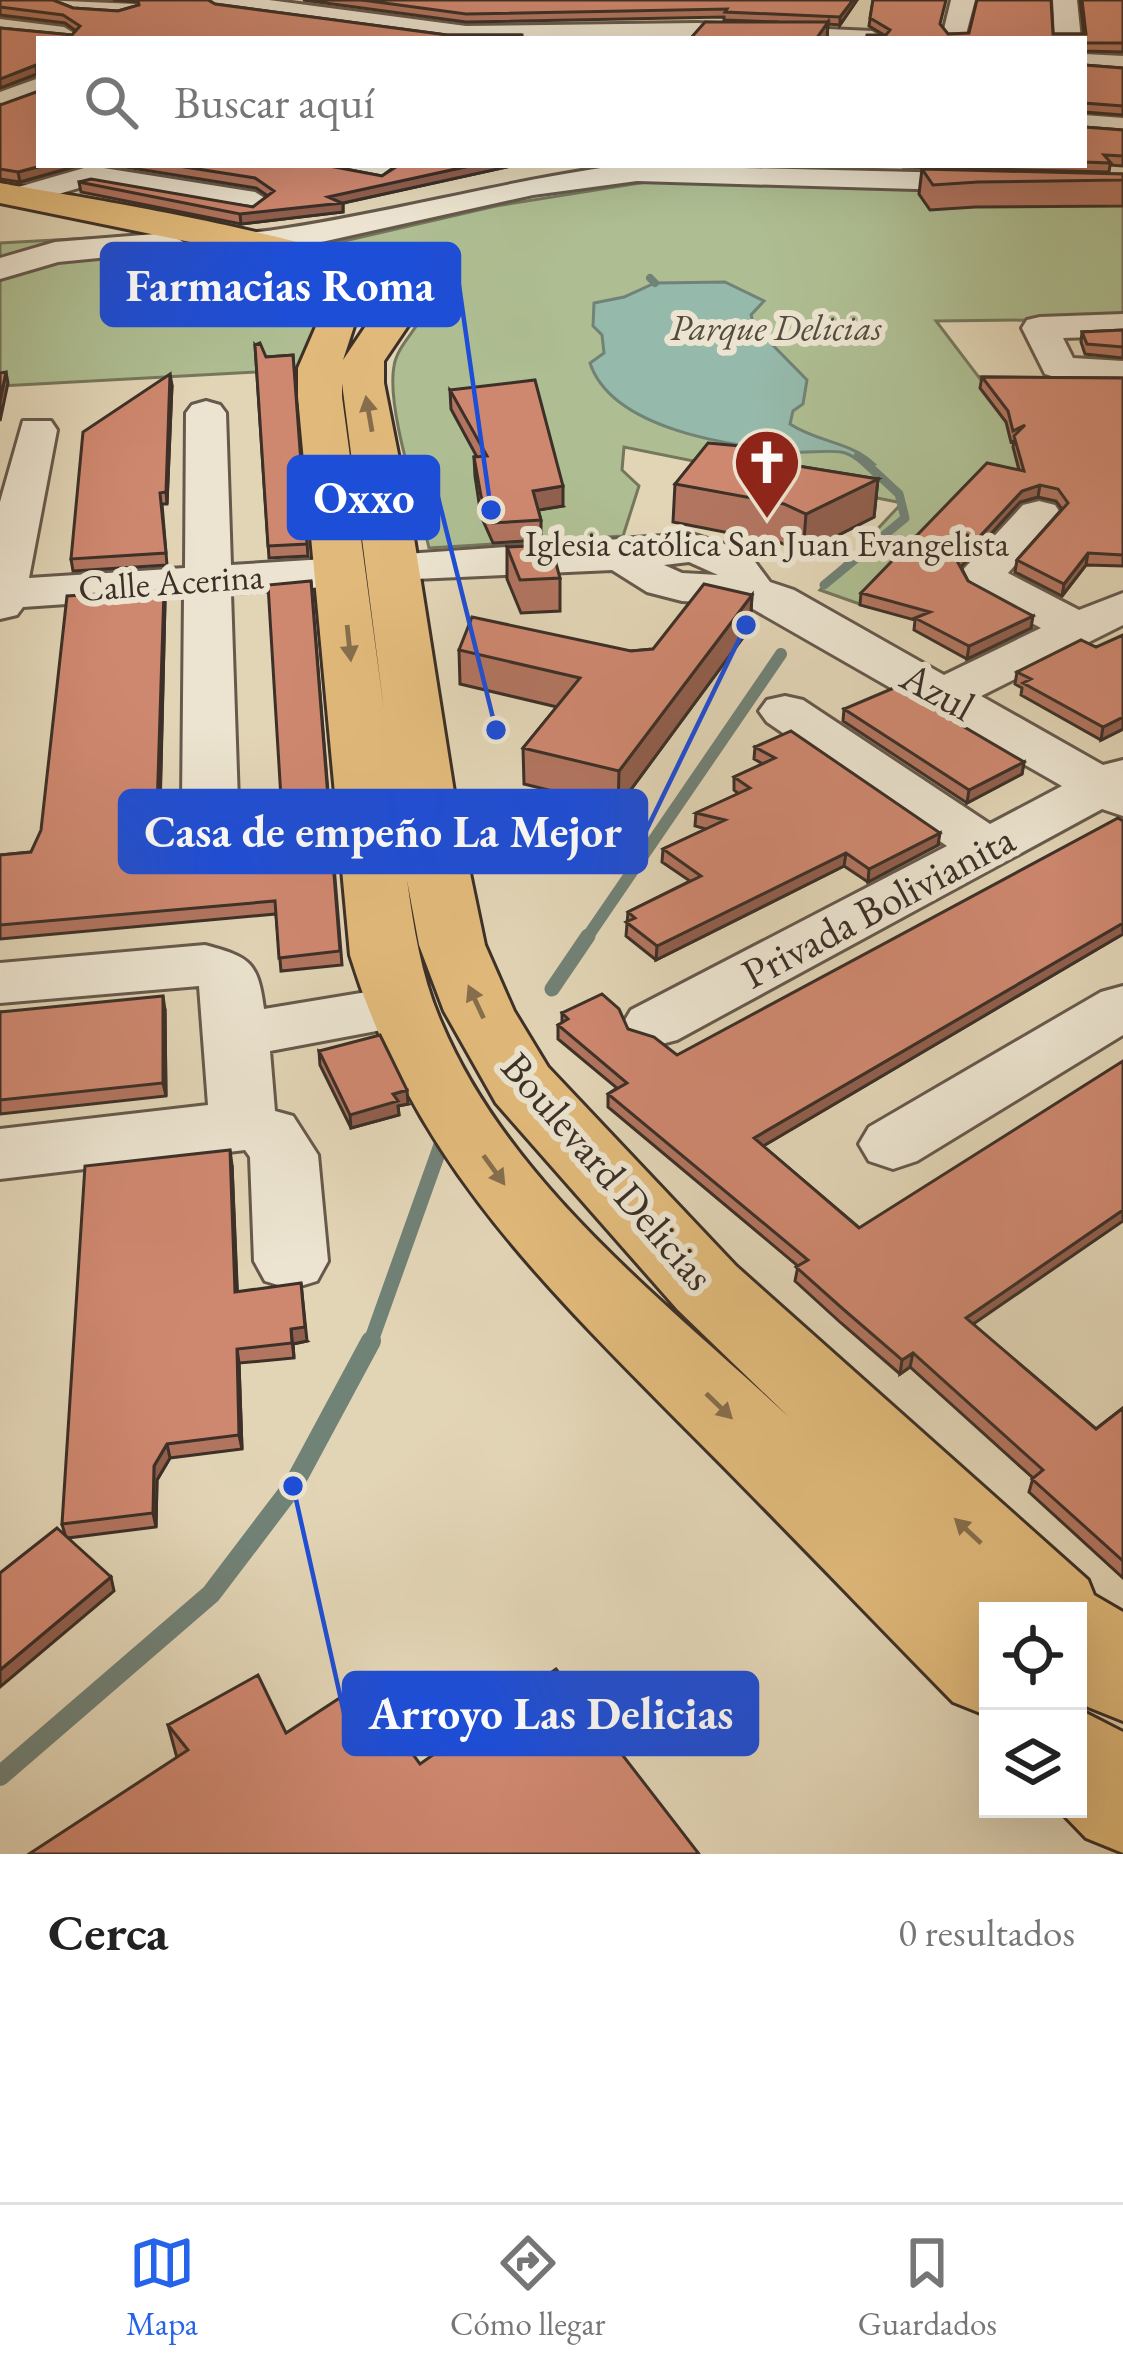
<!DOCTYPE html>
<html lang="es">
<meta charset="utf-8">
<style>
body{margin:0;font-family:"EB Garamond",serif;background:#f2f2f2;color:#222}
.controls{position:absolute;right:36px;bottom:36px;display:grid;overflow:hidden;border-radius:0px;box-shadow:0 12px 48px #0002}
.controls button{width:108px;height:108px;display:grid;place-items:center;padding:0;border:0;border-bottom:3px solid #e0e0e0;background:#fff;color:#222;font:60px sans-serif}
.list{margin:0;padding:0;list-style:none}
h2{display:flex;justify-content:space-between;align-items:center;height:156px;margin:0;padding:0 48px;font-size:51px}
h2 small{font-size:39px;font-weight:400;color:#767676}
.icon{flex:none;width:66px;height:66px;fill:none;stroke:currentColor;stroke-width:2;stroke-linecap:round;stroke-linejoin:round}
.map{position:relative;flex:none;width:1123px;height:1854px;overflow:hidden}
.search{position:absolute;background:#fff;box-shadow:0 12px 48px #0002;left:36px;right:36px;top:36px;height:132px;display:flex;align-items:center;gap:30px;box-sizing:border-box;padding:0 42px;border-radius:0px;color:#767676;font-size:45px}
.sheet{height:348px;background:#fff}
nav{display:flex;justify-content:space-around;align-items:center;box-sizing:border-box;height:168px;border-top:3px solid #e0e0e0;background:#fff;font-size:33px;color:#767676}
nav a{display:grid;justify-items:center;gap:6px}
nav .on{color:#2563eb}
.map>svg:first-child{display:block}
</style>
<div class="map">
<svg width="1123" height="1854" viewBox="0 0 1123 1854">
<rect width="100%" height="100%" fill="#e2d5b6"/>
<filter id="stains"><feTurbulence type="fractalNoise" baseFrequency=".00167" numOctaves="4"/><feColorMatrix values="0 0 0 0 .2 0 0 0 0 .09 0 0 0 0 .02 0 0 0 .5 -.17"/></filter>
<radialGradient id="worn" r=".72"><stop offset=".6" stop-color="#630" stop-opacity="0"/><stop offset="1" stop-color="#630" stop-opacity=".3"/></radialGradient>
<!-- green -->
<path fill="#aebe92" stroke="#75775d" stroke-width="3" d="M652 181 1123 194V319L936 321 1064 489 990 470 868 607 820 590 902 503 624 447 622 470 639 486 623 536 429 548C419 503 386 409 394 366 398 340 430 321 429 292L391 272 305 250 496 206Z
M91 238 338 291 331 368 0 386V243Z"/>
<!-- water -->
<path fill="#95b9ab" stroke="#718277" stroke-width="3" d="M725 282 764 301 751 315 754 326 807 380 803 404 793 411 790 424C819 443 849 441 874 464 859 466 855 454 841 452 826 450 809 453 794 452 732 446 612 430 590 363L604 353 602 335 593 326 594 303 624 297 655 283Z"/>
<g fill="none" stroke-linecap="round" stroke-linejoin="round">
<!-- stream-far4 -->
<path stroke="#718277" stroke-width="8" d="M650 278 655 283"/>
<!-- stream-far3 -->
<path stroke="#718277" stroke-width="9" d="M824 585 905 518 899 494 858 456"/>
<!-- stream-far2 -->
<path stroke="#718277" stroke-width="12" d="M586 939 781 654"/>
<!-- stream-far1 -->
<path stroke="#718277" stroke-width="15" d="M552 989 588 936
M370 1344 441 1145"/>
<!-- stream -->
<path stroke="#718277" stroke-width="20" d="M0 1776 211 1594 293 1486 371 1341"/>
<defs>
<path id="minor" d="M42 0 135 4 138 9C122 22 58 13 42 0Z
M204 0H269L466 26 697 23 872 31 885 39H448L216 7Z
M951 0H975L965 38 950 39 943 33Z
M1053 0H1077L1081 39H1055Z
M0 19 64 27 77 35 74 39 0 33Z
M1084 54 1123 56V72L1084 70Z
M39 78V96L0 110V92Z
M1084 115 1123 118V136L1084 133Z
M322 165H392L398 172 383 181 326 171Z
M621 165 1123 177V195L637 181 533 195 308 245 203 261 186 251C201 232 251 234 274 230 391 213 504 181 621 165Z
M91 166 255 192 271 202 255 212 92 184 19 206 3 197 8 190Z
M168 233 185 243 180 250 58 262 0 279V258L55 242Z
M1123 314V336L1063 338 1073 358 1123 361V385L1065 380 1045 374 1022 328 1027 320 1040 317Z
M206 401 220 405 226 413 231 565 341 558 357 562 364 572 357 582 341 586 231 593 238 802 229 814 210 819 191 814 182 802 184 596 23 607 17 615 0 619V502L23 421H51L57 430 29 578 185 568 186 413 192 405Z
M1039 501 1055 505 1061 514 1008 573 1079 610 1123 593V625L981 696 1103 765 1123 760V816L1102 809 677 1040 654 1046 631 1040 622 1025 631 1010 947 846 767 722 759 711 767 700 785 696 803 700 990 824 1062 786 746 605 682 601 647 592 612 570 393 580 377 576 370 566 377 556 692 534 747 551 770 582 794 590 944 675 1041 628 968 589 960 573 1023 505ZM689 562 718 575 682 573 664 565Z
M205 945C250 957 258 962 264 1009L397 987 419 993 429 1008 419 1023 270 1051 275 1111 293 1116 318 1155 328 1261 317 1281 291 1289 265 1281 254 1261 250 1157 245 1150 0 1179V1129L208 1105 199 986 0 1003V963Z
M1123 986V1035L917 1161 893 1169 869 1161 859 1144 869 1127 1101 992Z"/>
<path id="major" d="M0 183C64 195 412 247 424 302L384 361V383L412 525 457 811 485 945 514 1011 548 1067 736 1266 1088 1580 1094 1595 1123 1612V1721L1088 1707 1078 1697V1611H988V1716L953 1702C864 1611 775 1518 684 1427 539 1280 413 1159 350 955L298 397V368L321 315H349L355 323 343 360 384 299 366 287 273 259 0 203ZM342 362V383L384 710 342 397ZM407 880 419 945 444 1011 496 1103 678 1310 790 1418C665 1301 509 1184 441 1022 421 976 414 929 407 880Z
M1078 1709 1123 1732V1853L1086 1838 1058 1809H1078Z"/>
</defs>
<!-- minor casing -->
<use href="#minor" stroke="#66594c" stroke-width="6"/>
<!-- major casing -->
<use href="#major" stroke="#3c3028" stroke-width="6"/>
<!-- minor -->
<use href="#minor" fill="#ece4d0" fill-rule="evenodd"/>
<!-- major -->
<use href="#major" fill="#e1ba7b" fill-rule="evenodd"/>
</g>
<!-- wall -->
<path fill="#b27560" stroke="#3c3028" stroke-width="3" d="M0 0H53L73 8 118 11 139 5V2L113 0H208L215 4 447 35H522V39H39V75L37 74 0 88V28L72 35 76 31 65 23 0 15Z
M303 0H857L840 25 828 24 827 39 778 22 724 20V17L466 22Z
M873 0 940 25 948 34H1084L1080 0H1123V52L1084 51V39L884 35 869 26Z
M1084 65 1123 68V115L1084 112Z
M0 105 39 165H80L20 182 0 179Z
M1084 127 1123 130V166L1110 165 1109 172 903 167 902 165H1084Z
M113 165H324L382 176 397 165 511 166 343 203V212L241 224 81 192 79 182 253 207 268 196 256 188Z
M922 169 1123 174V206L975 207 930 210 919 194Z
M1123 330V358L1085 354 1081 342 1082 332Z
M255 345 266 357 293 355 308 556 269 558Z
M982 377 1123 378V566L1086 565 1062 596 1015 572 1017 560 1062 509 1056 501 1038 497 1020 502 961 567 968 581 1031 628 967 659 914 630 915 620 860 605 861 593 1019 470 1013 447 1014 441 1011 442 1006 422 980 388Z
M172 385 167 504H162L167 565 73 571 71 559Z
M450 390 563 506 538 510 541 520V540L493 543 481 516 475 476 474 457H477L451 409Z
M773 462 878 479 874 517 803 553 781 543 673 522 675 484Z
M507 547 560 578V611L521 613 507 579Z
M311 581 342 965 281 971 276 914 0 939V855L31 852 164 590 165 602 159 842 283 831Z
M752 595 750 628 618 807 524 784 523 748 557 707 460 684 459 650 631 651 653 649Z
M1096 647 1123 729 1101 740 1021 695 1022 688 1015 684 1017 672Z
M844 709 1024 762 1022 774 967 803 843 721Z
M755 747 938 845 868 882 844 866 656 960 626 936 628 912 690 881 662 862 663 849 706 829 695 826 696 813 739 794 734 790V777L763 764 754 759Z
M1123 934 763 1146 1096 1429 1123 1408V1578L1029 1492 1033 1478 910 1367 900 1374 841 1323 795 1281 798 1266 608 1107V1094L617 1088 558 1039V1025L562 1023V1013L628 1029 677 1055Z
M165 1010 166 1096 0 1114V1012Z
M319 1051 408 1104 398 1106 399 1115 351 1128 320 1065Z
M232 1165 237 1292 307 1341 293 1344 294 1358 239 1363 242 1449 170 1458 157 1480 156 1527 68 1538 114 1591 65 1535 62 1524Z
M168 1725 286 1733 420 1764 699 1854 177 1758Z"/>
<!-- shaded-wall -->
<path fill="#915f4e" stroke="#3c3028" stroke-width="3" d="M853 0H857L840 25V17Z
M828 22 827 39H816Z
M36 65 37 74 0 88V79Z
M45 165H80L20 182 18 172Z
M474 165 511 166 343 203V212L241 224 240 214Z
M6 372 8 383 0 421V401Z
M170 374 172 385 167 504 166 492Z
M878 479 874 517 803 553 806 514Z
M1040 485 1038 497 1020 502 956 572 957 561 1022 491Z
M563 486V506L533 511V491Z
M1088 553 1086 565 1062 596 1064 584Z
M164 590 165 602 159 855 156 842Z
M752 595 750 628 618 807 619 771Z
M1033 616 1031 628 967 659 969 646Z
M1123 717V729L1101 740 1103 727Z
M1024 762 1022 774 967 803 969 790Z
M940 833 938 845 868 882 869 869Z
M846 853 844 866 656 960 657 946Z
M1123 923V934L753 1152 754 1138Z
M163 996 165 1010 166 1096 163 1083Z
M407 1090 408 1104 398 1106 399 1115 351 1128 350 1115 393 1094Z
M230 1150 232 1165 238 1306 235 1292Z
M1123 1210V1221L963 1331 966 1318Z
M301 1283 307 1341 293 1344 294 1358 291 1329Z
M237 1349 239 1363 242 1449 239 1435Z
M913 1353 910 1367 900 1374 902 1360Z
M167 1444 170 1458 157 1480 156 1527 153 1513 154 1466Z
M111 1577 114 1591 0 1687V1670Z"/>
<!-- building -->
<path fill="#cf8870" stroke="#3c3028" stroke-width="3" d="M0 0H53L73 8 118 11 139 5 138 0H208L215 4 447 35H522L514 39H39V67L36 65 0 79V28L72 35 80 26 63 15 0 7Z
M362 0H853L840 17 725 12 727 9 466 14Z
M873 0H946L940 24 948 34 969 33 977 0H1051L1053 34H1086L1082 0H1123V43H1084V39H866L867 35H886L890 30 870 18Z
M705 22H828L816 39H690Z
M1084 65 1123 68V106L1084 103Z
M39 91V165H45L18 172 0 169V105Z
M1084 127 1123 130V156L1104 155 1111 163 1084 162Z
M172 165H324L382 176 399 165H474L328 197 342 203 240 214 79 182 91 179 253 207 274 191 255 178Z
M922 169 1123 174V180L978 182 933 185Z
M1123 330V347L1087 344 1082 332Z
M260 343 266 357 293 355 307 544 268 546 255 345Z
M6 372 0 401V373Z
M170 374 166 492 160 493 166 553 71 559 83 432Z
M982 377 1123 378V555L1088 553 1064 584 1017 560 1068 503 1058 489 1040 485 1022 491 957 561 968 581 1033 616 969 646 915 618 930 612 861 593 987 463 1024 471 1014 436 1025 425 1013 431 1008 411Z
M535 380 563 486 533 491 541 520 492 523 481 496 474 457 487 456 450 390Z
M708 443 773 449V462L878 479 806 514 784 504 675 484Z
M551 545 560 578 520 580 507 547Z
M311 581 340 951 279 958 275 901 0 925V855L31 852 41 830 67 596 164 590 156 842 283 831 268 585Z
M704 584 752 595 619 771 523 748 580 678 459 650 472 617 631 651 653 649Z
M1123 635V717L1103 727 1023 683 1031 679 1017 672 1081 640 1096 647Z
M896 687 1024 762 969 790 844 709Z
M791 731 940 833 869 869 846 853 657 946 626 922 635 918 628 912 701 876 663 849 725 820 696 813 750 788 734 777 775 758 755 747Z
M1118 818 1123 821V923L754 1138 859 1228 1123 1061V1210L966 1318 1096 1429 1123 1408V1561L1032 1479 1043 1470 913 1353 902 1360 843 1309 796 1267 808 1260 608 1094 627 1083 558 1025 568 1019 562 1013 602 994 619 1009 628 1029 654 1037 677 1055Z
M163 996V1083L0 1100V1012Z
M380 1035 407 1090 393 1094 398 1101 350 1115 319 1051Z
M230 1150 235 1292 301 1283 305 1327 291 1329 292 1343 237 1349 239 1435 167 1444 154 1466 153 1513 62 1524 85 1166Z
M57 1528 111 1577 0 1670V1573Z
M556 1669 699 1854H29L188 1750 168 1725 258 1675 286 1733 361 1684 420 1764Z"/>
<!-- one-way arrows -->
<defs><path id="oneway-solid" d="M-6-.8H1V-3.2L6.5 0L1 3.2V.8H-6Z" transform="scale(3)"/></defs>
<g fill="#866e4d">
<use href="#oneway-solid" transform="translate(369 414) rotate(-100)"/>
<use href="#oneway-solid" transform="translate(349 643) rotate(84)"/>
<use href="#oneway-solid" transform="translate(476 1002) rotate(-115)"/>
<use href="#oneway-solid" transform="translate(494 1170) rotate(54)"/>
<use href="#oneway-solid" transform="translate(719 1406) rotate(44)"/>
<use href="#oneway-solid" transform="translate(968 1531) rotate(-137)"/>
</g>
<!-- icons -->
<defs>
<symbol id="church-pin" viewBox="-11 -11 22 30"><path d="M0 17L-7.5 6A9.5 9.5 0 1 1 7.5 6Z" fill="#8f2418" stroke="#ece4d0"/><path d="M-1.2-6h2.4v3.5h3.3v2.4h-3.3V6h-2.4V-.1h-3.3v-2.4h3.3Z" fill="#fff"/></symbol>
</defs>
<g fill-rule="evenodd">
<use href="#church-pin" x="729" y="424" width="76" height="104"/>
</g>
<g text-anchor="middle" dominant-baseline="central" stroke-width="12" stroke-linejoin="round" paint-order="stroke">
<!-- far-park labels -->
<g font-size="36" font-style="italic" fill="#534c3d" stroke="#ece4d0">
<text x="776" y="327">Parque Delicias</text>
</g>
<!-- far-poi labels -->
<g font-size="36" fill="#3c3028" stroke="#ece4d0">
<text x="767" y="543">Iglesia católica San Juan Evangelista</text>
</g>
<!-- far-street labels -->
<g font-size="36" fill="#3c3028" stroke="#ece4d0">
<text transform="translate(171 582) rotate(-4)">Calle Acerina</text>
</g>
<!-- street labels -->
<g font-size="42" fill="#3c3028" stroke="#ece4d0">
<text transform="translate(938 691) rotate(29)">Azul</text>
<text transform="translate(878 906) rotate(-28)">Privada Bolivianita</text>
<text transform="translate(608 1171) rotate(49)">Boulevard Delicias</text>
</g>
</g>
<!-- callouts -->
<path fill="none" stroke="#1d4ed8" stroke-width="4.5" d="M491 510L459 285M496 730L438 497M746 625L646 831M293 1486L344 1713"/>
<g fill="#1d4ed8" stroke="#ece4d0" stroke-width="4.5">
<circle cx="491" cy="510" r="12"/>
<circle cx="496" cy="730" r="12"/>
<circle cx="746" cy="625" r="12"/>
<circle cx="293" cy="1486" r="12"/>
</g>
<g fill="#1d4ed8" stroke="#1d4ed8" stroke-width="4.5">
<rect x="102" y="244" width="357" height="81" rx="12"/>
<rect x="289" y="457" width="149" height="81" rx="12"/>
<rect x="120" y="791" width="526" height="81" rx="12"/>
<rect x="344" y="1673" width="413" height="81" rx="12"/>
</g>
<g font-size="45" text-anchor="middle" font-weight="bold" fill="#fff">
<text x="280" y="301">Farmacias Roma</text>
<text x="364" y="513">Oxxo</text>
<text x="383" y="847">Casa de empeño La Mejor</text>
<text x="551" y="1729">Arroyo Las Delicias</text>
</g>
<rect width="100%" height="100%" filter="url(#stains)"/>
<rect width="100%" height="100%" fill="url(#worn)"/>
</svg>
<div class="controls">
<button><svg class="icon" aria-label="locate" viewBox="0 0 24 24"><circle cx="12" cy="12" r="6"/><path d="M12 2v4M12 18v4M2 12h4M18 12h4"/></svg></button>
<button><svg class="icon" aria-label="layers" viewBox="0 0 24 24"><path d="M12 4l9 5-9 5-9-5zM3 14l9 5 9-5"/></svg></button>
</div>
<div class="search"><svg class="icon" aria-label="search" viewBox="0 0 24 24"><circle cx="10" cy="10" r="6"/><path d="M15 15l6 6"/></svg>Buscar aquí</div>
</div>
<section class="sheet">
<h2>Cerca<small>0 resultados</small></h2>
<ul class="list">
</ul>
</section>
<nav>
<a class="on"><svg class="icon" aria-label="map" viewBox="0 0 24 24"><path d="M3 6l6-2 6 2 6-2v14l-6 2-6-2-6 2zM9 4v14M15 6v14"/></svg>Mapa</a>
<a><svg class="icon" aria-label="directions" viewBox="0 0 24 24"><path d="M12 3l9 9-9 9-9-9zM9 14v-3h6M13 9l2 2-2 2"/></svg>Cómo llegar</a>
<a><svg class="icon" aria-label="saved" viewBox="0 0 24 24"><path d="M7 4h10v16l-5-4-5 4z"/></svg>Guardados</a>
</nav>
